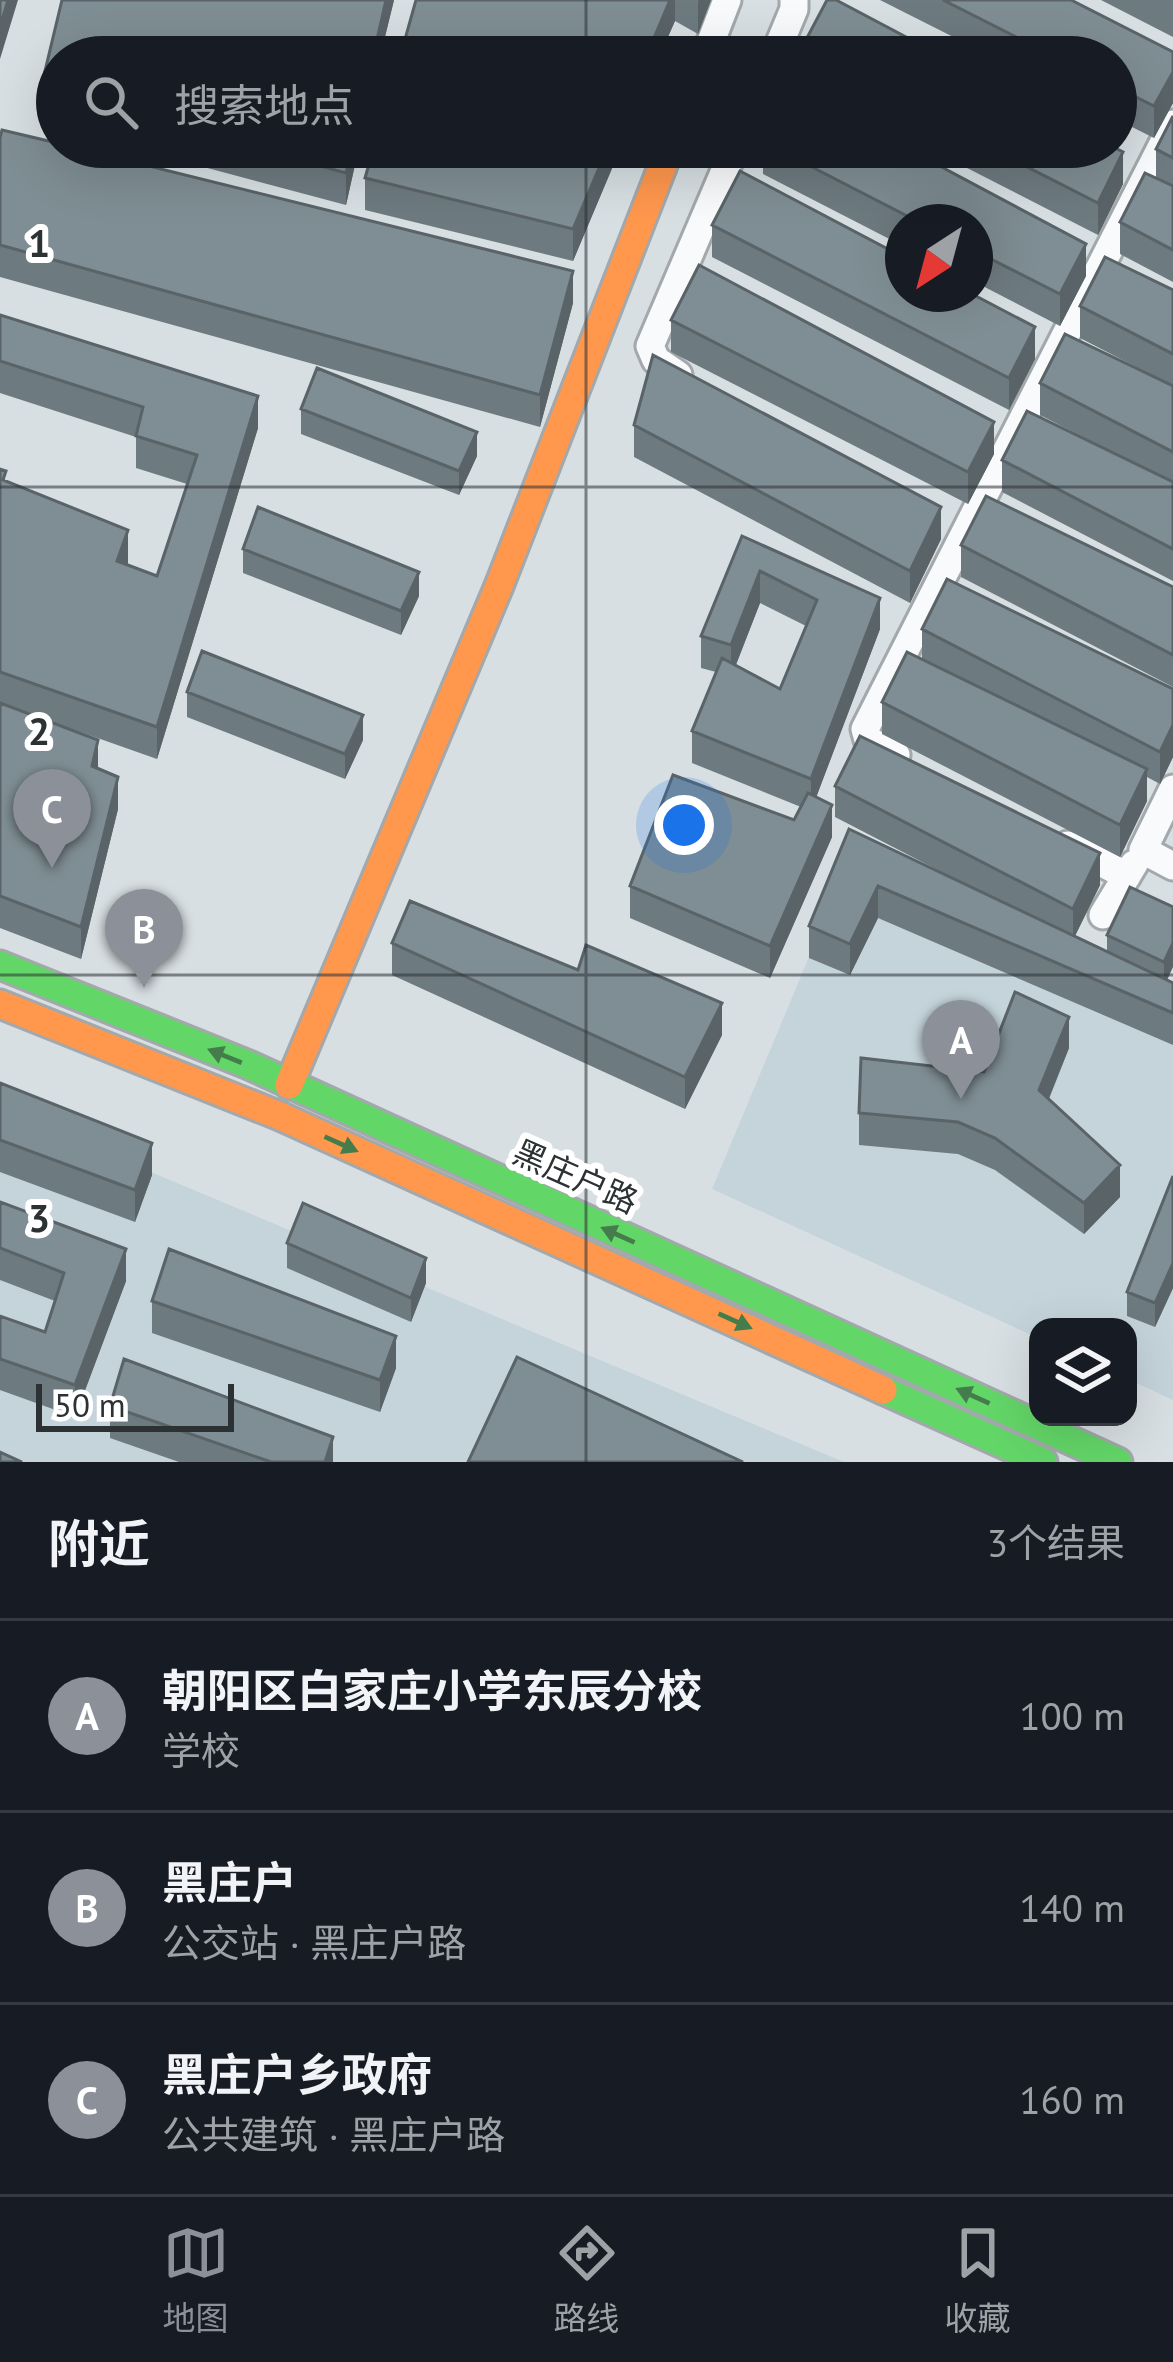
<!DOCTYPE html>
<html lang="zh">
<meta charset="utf-8">
<style>
body{margin:0;font-family:"PT Sans","Noto Sans SC",sans-serif;background:#242831;color:#f1f3f6}
.controls{position:absolute;right:36px;bottom:36px;display:grid;overflow:hidden;border-radius:24px;box-shadow:0 12px 48px #0002}
.controls button{width:108px;height:108px;display:grid;place-items:center;padding:0;border:0;border-bottom:3px solid #363941;background:#171b24;color:#f1f3f6;font:60px sans-serif}
.compass{position:absolute;left:885px;top:204px;width:108px;height:108px;border-radius:50%;background:#171b24;box-shadow:0 12px 48px #0002;rotate:216deg}
.scale{position:absolute;left:36px;bottom:30px;width:198px;box-sizing:border-box;padding-left:12px;border:6px solid #2c3234;border-top:0;font-size:33px;line-height:42px;white-space:nowrap;color:#2c3234;-webkit-text-stroke:9px #fff;paint-order:stroke}
.you{position:absolute;left:684px;top:825px;width:42px;height:42px;margin:-30px;border:9px solid #fff;border-radius:50%;background:#1a73e8;box-shadow:0 0 0 18px #1a73e833}
.badge{display:grid;place-items:center;width:78px;height:78px;border-radius:50%;background:#8c9099;color:#fff;font-size:39px;font-weight:700}
.pin{position:absolute;translate:-50% -99px;filter:drop-shadow(0 3px 6px #0008)}
.pin::after{content:'';position:absolute;top:63px;width:42px;height:36px;background:inherit;clip-path:polygon(0 0,100% 0,50% 100%)}
.list{margin:0;padding:0;list-style:none}
h2{display:flex;justify-content:space-between;align-items:center;height:156px;margin:0;padding:0 48px;font-size:51px}
h2 small{font-size:39px;font-weight:400;color:#9ea1a6}
.list li{display:grid;grid-template-columns:78px 1fr auto;gap:36px;align-items:center;box-sizing:border-box;height:192px;padding:0 48px;border-top:3px solid #363941}
.list b{display:block;font-size:45px;white-space:nowrap}
.list p{margin:0;font-size:39px;white-space:nowrap;color:#9ea1a6}
.list em{font-size:39px;font-style:normal;color:#9ea1a6}
.icon{flex:none;width:66px;height:66px;fill:none;stroke:currentColor;stroke-width:2;stroke-linecap:round;stroke-linejoin:round}
.map{position:relative;flex:none;width:1173px;height:1462px;overflow:hidden}
.search{position:absolute;background:#171b24;box-shadow:0 12px 48px #0002;left:36px;right:36px;top:36px;height:132px;display:flex;align-items:center;gap:30px;box-sizing:border-box;padding:0 42px;border-radius:66px;color:#9ea1a6;font-size:45px}
.sheet{height:732px;background:#171b24}
nav{display:flex;justify-content:space-around;align-items:center;box-sizing:border-box;height:168px;border-top:3px solid #363941;background:#171b24;font-size:33px;color:#9ea1a6}
nav a{display:grid;justify-items:center;gap:6px}
nav .on{color:#8c9099}
.map>svg:first-child{display:block}
</style>
<div class="map">
<svg width="1173" height="1462" viewBox="0 0 1173 1462">
<rect width="100%" height="100%" fill="#d7dfe2"/>
<!-- built -->
<path fill="#c5d4db" d="M852 854 1173 1010V1400L1128 1379V1327H1038V1338L712 1189Z
M0 1109 844 1462H0Z"/>
<g fill="none" stroke-linecap="round" stroke-linejoin="round">
<defs>
<path id="street" d="M705 57 727 0
M774 57 794 9V0
M678 375 656 360 650 346 735 147
M896 755 868 740 865 729 1173 124
M1173 789 1143 850 1173 866
M1068 845 1127 876
M1103 915 1134 864"/>
<path id="fast" d="M0 965 249 1065 1118 1462
M883 1390 1043 1462"/>
<path id="slow" d="M0 1004 280 1116 883 1390
M289 1085 499 586 670 147"/>
</defs>
<!-- street casing -->
<use href="#street" stroke="#a2a8ab" stroke-width="33"/>
<!-- fast casing -->
<use href="#fast" stroke="#a2a8ab" stroke-width="33"/>
<!-- slow casing -->
<use href="#slow" stroke="#a2a8ab" stroke-width="33"/>
<!-- street -->
<use href="#street" stroke="#f9fafb" stroke-width="27"/>
<!-- fast -->
<use href="#fast" stroke="#63d668" stroke-width="27"/>
<!-- slow -->
<use href="#slow" stroke="#ff974d" stroke-width="27"/>
</g>
<!-- wall -->
<path fill="#6d7a7f" fill-rule="evenodd" d="M62 0H394L380 57H57V128L40 124V92Z
M416 0H711L698 34 675 21 659 57H400Z
M880 0H1071L1173 52V103L1154 138 1116 119V57H993Z
M1101 0H1173V37Z
M1173 116V282L1120 254V222L1156 178V149Z
M0 138 573 303 540 427 0 277Z
M129 147H359L346 205Z
M621 147 573 261 365 210V178Z
M763 147H904L1086 276 1060 326 975 282V222H903V246L763 174Z
M926 147H1113L1123 184 1098 235Z
M712 225 1035 359 1009 410 712 257Z
M1173 290V386L1080 338V306Z
M0 315 258 428 157 759 38 717 98 769 118 809 81 959 0 928V469L6 481 128 562V565L157 576 187 484 136 468V437L0 393Z
M671 320 994 454 968 504 671 352Z
M1040 383 1173 386V581L1002 492V460L1098 445 1040 415Z
M301 409 477 456 459 495 301 434Z
M634 425 941 539 910 603 634 457Z
M742 536 880 629 816 797 832 837 770 978 630 918V886L794 820 801 807 692 763V731L716 672 701 668V636ZM760 603 806 626 780 689 736 665Z
M961 545 1173 587V687L961 577Z
M243 549 419 596 401 635 243 573Z
M922 629 1173 689V757L1160 784 1147 777V801L1120 857 882 734V702L922 659Z
M187 692 363 740 345 779 187 717Z
M835 786 1100 885 1075 936 1107 952V935L1173 907 1167 980 1173 983V1045L878 918 850 975 809 958V926L849 829 955 879 835 817Z
M392 943 722 1035 685 1109 392 975Z
M1069 1048 1049 1099 1120 1197 1084 1234 995 1170 958 1154 859 1145V1113L984 1072Z
M0 1083 152 1175 135 1222 0 1172Z
M1173 1176V1288L1155 1327 1127 1316V1292Z
M0 1202 126 1281 75 1417 0 1390V1316L45 1332 55 1301 0 1280Z
M287 1243 426 1283 411 1322 287 1268Z
M152 1301 396 1368 380 1412 152 1333Z
M110 1406 333 1462H179L110 1438Z"/>
<!-- shaded-wall -->
<path fill="#596368" d="M8 0H18L0 59V27Z
M386 0H394L380 57H373Z
M670 0H675V21L659 57H646Z
M699 0H711L698 34V2Z
M1173 72V103L1154 138V106Z
M352 147H359L346 205V173Z
M608 147H621L573 261V229Z
M1123 152V184L1098 235V203Z
M1086 244V276L1060 326V294Z
M573 271V303L540 427V395Z
M1035 327V359L1009 410V378Z
M258 396V428L157 759V727Z
M994 422V454L968 504V472Z
M477 432V456L459 495V471Z
M941 507V539L910 603V571Z
M128 530V562L117 593V561Z
M760 571V603L731 677V645Z
M419 572V596L401 635V611Z
M880 598V629L811 811V779Z
M363 715V740L345 779V754Z
M1173 725V757L1160 784V752Z
M98 740V772L92 766Z
M1147 769V801L1120 857V825Z
M118 777V809L81 959V927Z
M832 805V837L770 978V946Z
M1100 853V885L1073 940V909Z
M878 886V918L850 975V944Z
M1173 943V967L1164 987V962Z
M722 1003V1035L685 1109V1077Z
M1069 1017V1048L1039 1122V1090Z
M152 1143V1175L135 1222V1190Z
M1120 1165V1197L1084 1234V1203Z
M126 1249V1281L75 1417V1385Z
M426 1258V1283L411 1322V1298Z
M1173 1263V1288L1155 1327V1303Z
M396 1336V1368L380 1412V1380Z
M333 1437V1462H325Z"/>
<!-- building -->
<path fill="#7f8e94" stroke="#596368" stroke-width="3" d="M0 0H8L0 27Z
M62 0H386L373 57H57V96L40 92Z
M416 0H670L646 57H400Z
M827 0H836L944 57H812L800 51Z
M943 0H1071L1173 52V72L1154 106 1116 87V57H1056Z
M1173 116V158L1156 149Z
M2 130 57 143V147H72L573 271 540 395 0 245V138Z
M249 147H352L346 173Z
M374 147H608L573 229 365 178Z
M773 147H904L1086 244 1060 294 975 251V222H919Z
M988 147H1113L1123 152 1098 203Z
M740 171 903 257V294H972L1035 327 1009 378 712 225Z
M1145 173 1173 186V250L1120 222Z
M1105 257 1173 290V354L1080 306Z
M699 265 994 422 968 472 671 320Z
M0 315 258 396 157 727 0 672V469L6 471 3 480 128 530 117 561 157 576 197 455 136 436 143 407 0 361Z
M1065 334 1173 386V452L1040 383Z
M653 355 941 507 910 571 634 425Z
M317 368 477 432 459 471 301 409Z
M1027 411 1173 482V549L1002 460Z
M986 496 1173 587V655L961 545Z
M258 507 419 572 401 611 243 549Z
M742 536 880 598 811 779 692 731 722 658 780 689 817 600 760 571 731 645 701 636Z
M947 579 1173 689V725L1160 752 922 629Z
M202 651 363 715 345 754 187 692Z
M907 652 1147 769 1120 825 882 702Z
M0 703 98 740 92 766 118 777 81 927 0 896Z
M860 736 1100 853 1073 909 835 786Z
M673 775 794 820 808 793 832 805 770 946 630 886Z
M849 829 1173 983V1013L878 886 850 944 809 926Z
M1130 887 1173 907V943L1164 962 1107 935Z
M410 901 578 970 586 945 722 1003 685 1077 392 943Z
M1015 992 1069 1017 1039 1090 1120 1165 1084 1203 995 1138 958 1122 859 1113 861 1058 984 1072Z
M0 1083 152 1143 135 1190 0 1140Z
M1173 1176V1263L1155 1303 1127 1292Z
M0 1202 126 1249 75 1385 0 1359V1316L45 1332 64 1273 0 1248Z
M303 1203 426 1258 411 1298 287 1243Z
M169 1249 396 1336 380 1380 152 1301Z
M517 1357 743 1462H468Z
M124 1359 333 1437 325 1462H271L110 1406Z
M0 1452 22 1462H0Z"/>
<!-- one-way arrows -->
<defs><path id="oneway-solid" d="M-6-.8H1V-3.2L6.5 0L1 3.2V.8H-6Z" transform="scale(3)"/></defs>
<g fill="#457c4b">
<use href="#oneway-solid" transform="translate(225 1056) rotate(-158)"/>
<use href="#oneway-solid" transform="translate(341 1144) rotate(24)"/>
<use href="#oneway-solid" transform="translate(618 1235) rotate(-156)"/>
<use href="#oneway-solid" transform="translate(735 1321) rotate(24)"/>
<use href="#oneway-solid" transform="translate(973 1396) rotate(-156)"/>
</g>
<!-- grid -->
<path fill="none" stroke="#2c3234" stroke-width="3" stroke-opacity="0.55" d="M586 0V57M586 147V1462M0 487H1173M0 975H1173"/>
<g text-anchor="middle" dominant-baseline="central" stroke-width="12" stroke-linejoin="round" paint-order="stroke">
<!-- street labels -->
<g font-size="33" fill="#2c3234" stroke="#fff">
<text transform="translate(576 1176) rotate(24)">黑庄户路</text>
</g>
</g>
<g font-size="39" text-anchor="middle" font-weight="bold" fill="#2c3234" stroke="#fff" stroke-width="12" stroke-linejoin="round" paint-order="stroke">
<text x="39" y="257">1</text>
<text x="39" y="745">2</text>
<text x="39" y="1232">3</text>
</g>
</svg>
<div class="controls">
<button><svg class="icon" aria-label="layers" viewBox="0 0 24 24"><path d="M12 4l9 5-9 5-9-5zM3 14l9 5 9-5"/></svg></button>
</div>
<svg class="compass" viewBox="-18 -18 36 36"><path d="M0-13l5 13h-10z" fill="#e53935"/><path d="M0 13l5-13h-10z" fill="#9ea1a6"/></svg>
<div class="scale">50 m</div>
<div class="you"></div>
<div class="pin badge" style="left:961px;top:1099px">A</div>
<div class="pin badge" style="left:144px;top:988px">B</div>
<div class="pin badge" style="left:52px;top:868px">C</div>
<div class="search"><svg class="icon" aria-label="search" viewBox="0 0 24 24"><circle cx="10" cy="10" r="6"/><path d="M15 15l6 6"/></svg>搜索地点</div>
</div>
<section class="sheet">
<h2>附近<small>3个结果</small></h2>
<ul class="list">
<li><span class="badge">A</span><div><b>朝阳区白家庄小学东辰分校</b><p>学校</p></div><em>100 m</em></li>
<li><span class="badge">B</span><div><b>黑庄户</b><p>公交站 · 黑庄户路</p></div><em>140 m</em></li>
<li><span class="badge">C</span><div><b>黑庄户乡政府</b><p>公共建筑 · 黑庄户路</p></div><em>160 m</em></li>
</ul>
</section>
<nav>
<a class="on"><svg class="icon" aria-label="map" viewBox="0 0 24 24"><path d="M3 6l6-2 6 2 6-2v14l-6 2-6-2-6 2zM9 4v14M15 6v14"/></svg>地图</a>
<a><svg class="icon" aria-label="directions" viewBox="0 0 24 24"><path d="M12 3l9 9-9 9-9-9zM9 14v-3h6M13 9l2 2-2 2"/></svg>路线</a>
<a><svg class="icon" aria-label="saved" viewBox="0 0 24 24"><path d="M7 4h10v16l-5-4-5 4z"/></svg>收藏</a>
</nav>
